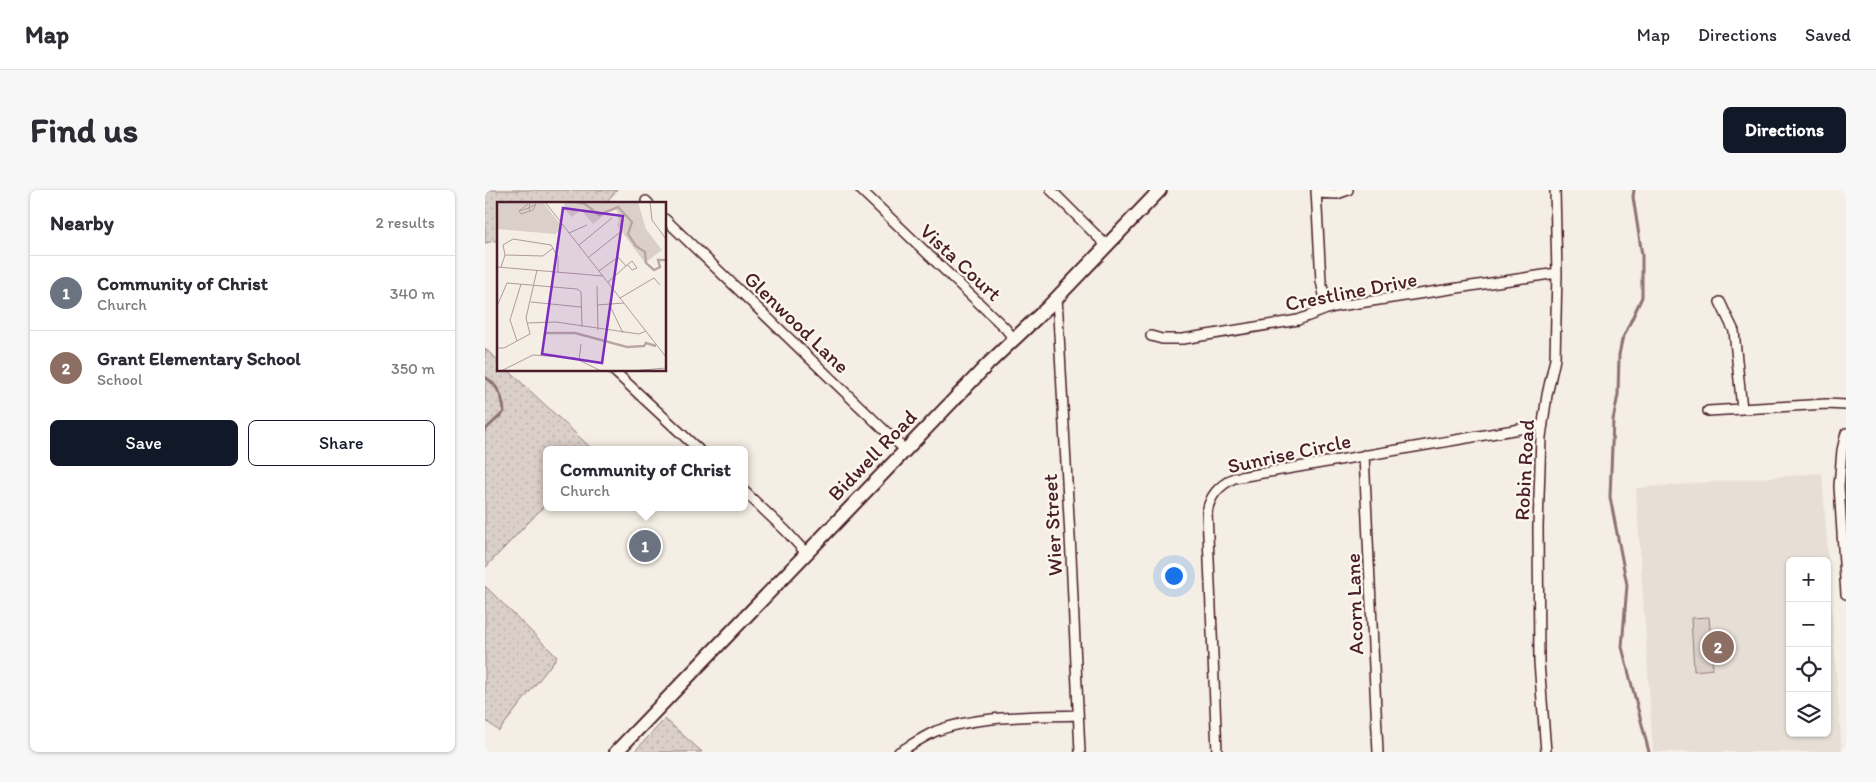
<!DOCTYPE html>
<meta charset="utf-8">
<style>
body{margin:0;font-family:Itim,sans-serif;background:#f7f7f7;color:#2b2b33}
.controls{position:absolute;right:15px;bottom:15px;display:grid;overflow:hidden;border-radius:8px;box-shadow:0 1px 4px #0004}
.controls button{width:45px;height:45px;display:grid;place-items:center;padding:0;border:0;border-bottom:1px solid #e1e1e2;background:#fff;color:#2b2b33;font:25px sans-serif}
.you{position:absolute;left:688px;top:385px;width:18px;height:18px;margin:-12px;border:4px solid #fff;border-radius:50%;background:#1a73e8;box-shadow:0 0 0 8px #1a73e833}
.badge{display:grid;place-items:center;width:32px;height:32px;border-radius:50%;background:#111827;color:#fff;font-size:16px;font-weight:700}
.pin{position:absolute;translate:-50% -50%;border:2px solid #fff;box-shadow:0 1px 5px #0006}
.popup{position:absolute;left:58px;top:256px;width:205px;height:65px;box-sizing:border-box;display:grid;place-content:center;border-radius:8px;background:#fff;filter:drop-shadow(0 1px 4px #0005);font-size:16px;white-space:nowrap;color:#7c7c81}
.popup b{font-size:19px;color:#2b2b33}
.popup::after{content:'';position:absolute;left:50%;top:100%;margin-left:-10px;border:10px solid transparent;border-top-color:#fff}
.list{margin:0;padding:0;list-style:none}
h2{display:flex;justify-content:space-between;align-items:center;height:65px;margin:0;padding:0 20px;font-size:21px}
h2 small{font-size:16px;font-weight:400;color:#7c7c81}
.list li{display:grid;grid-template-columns:32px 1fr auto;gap:15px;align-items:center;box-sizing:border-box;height:75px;padding:0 20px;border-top:1px solid #e1e1e2}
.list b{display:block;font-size:19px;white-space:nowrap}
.list p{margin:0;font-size:16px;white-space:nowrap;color:#7c7c81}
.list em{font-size:16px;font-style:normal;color:#7c7c81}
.actions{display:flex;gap:10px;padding:15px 20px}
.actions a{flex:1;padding:11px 0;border:1px solid #111827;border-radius:8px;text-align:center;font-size:18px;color:#111827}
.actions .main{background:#111827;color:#fff}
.icon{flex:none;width:28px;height:28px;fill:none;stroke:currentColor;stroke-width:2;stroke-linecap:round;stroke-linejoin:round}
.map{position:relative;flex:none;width:1361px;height:562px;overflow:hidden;border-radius:8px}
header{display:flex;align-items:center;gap:30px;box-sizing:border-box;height:70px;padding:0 25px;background:#fff;border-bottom:1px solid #e1e1e2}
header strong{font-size:24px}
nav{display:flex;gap:28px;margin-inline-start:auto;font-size:18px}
.intro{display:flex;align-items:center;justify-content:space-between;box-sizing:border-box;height:120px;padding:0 30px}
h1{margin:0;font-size:35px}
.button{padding:12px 22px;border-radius:8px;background:#111827;color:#fff;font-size:18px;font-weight:700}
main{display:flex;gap:30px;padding:0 30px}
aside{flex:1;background:#fff;border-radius:8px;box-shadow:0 1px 4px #0004}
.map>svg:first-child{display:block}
</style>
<header>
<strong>Map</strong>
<nav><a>Map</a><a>Directions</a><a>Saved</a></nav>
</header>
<div class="intro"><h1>Find us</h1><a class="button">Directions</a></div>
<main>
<aside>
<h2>Nearby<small>2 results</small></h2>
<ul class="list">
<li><span class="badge" style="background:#6b7280">1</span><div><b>Community of Christ</b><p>Church</p></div><em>340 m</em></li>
<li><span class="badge" style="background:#8d6e63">2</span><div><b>Grant Elementary School</b><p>School</p></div><em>350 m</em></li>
</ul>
<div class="actions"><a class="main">Save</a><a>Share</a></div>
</aside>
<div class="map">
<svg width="1361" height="562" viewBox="0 0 1361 562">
<defs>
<pattern id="grass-dots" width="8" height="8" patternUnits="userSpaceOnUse" patternTransform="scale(1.25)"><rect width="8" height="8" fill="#dbd0c9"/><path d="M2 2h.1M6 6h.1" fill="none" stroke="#bdb2ad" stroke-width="1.8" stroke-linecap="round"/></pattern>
</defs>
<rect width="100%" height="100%" fill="#f4eee4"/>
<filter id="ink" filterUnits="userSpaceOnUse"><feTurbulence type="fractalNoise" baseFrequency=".02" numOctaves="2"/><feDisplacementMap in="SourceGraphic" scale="10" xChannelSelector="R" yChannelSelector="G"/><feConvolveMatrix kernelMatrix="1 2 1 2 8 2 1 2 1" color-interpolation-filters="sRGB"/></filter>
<g filter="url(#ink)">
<!-- built -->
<path fill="#e7dfd6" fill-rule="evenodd" d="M1337 283 1357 562H1168L1151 298ZM1305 371H1342V543H1305Z"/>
<!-- grass -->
<path fill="url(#grass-dots)" stroke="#92787a" d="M0 0H132L119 14H14V50L0 53Z
M0 159 14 171V180H23L108 260H61V314L0 378Z
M0 396 72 467 14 541 0 530Z
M180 529 217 562H149Z"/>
<!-- pitch -->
<path fill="#dbd0c9" stroke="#92787a" d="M1224 427 1228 479 1209 481 1206 428Z"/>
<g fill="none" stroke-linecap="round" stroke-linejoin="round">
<!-- stream -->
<path stroke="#8d7174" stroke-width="3" d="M1149 0 1148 7 1157 65V107L1137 150 1134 165 1133 205 1128 230 1125 307 1142 395 1137 457 1164 562
M0 187C13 195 18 208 19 222L0 240"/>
<defs>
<path id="street" d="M376 0 520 138 529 149
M566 0 622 56
M831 0 836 91 842 119
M831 3 852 4 863 0
M161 11 164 14
M180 29 420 260
M572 107 586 365 595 562
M1235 112 1249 141 1257 219
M666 146 677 149H698L813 130 842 119 854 116 1072 83
M128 180 214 260
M1223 221 1341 214 1361 215
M1361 243 1357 260 1354 296 1361 404
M879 265 893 562
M259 301 301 341 321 363
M414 562C426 555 438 547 451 541 493 525 548 527 593 525
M732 562 722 322C725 305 734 296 749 288L1058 235
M1061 562 1054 472 1053 337 1056 247 1062 205 1070 169 1072 83 1070 0"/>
<path id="secondary" d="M131 562 503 174 563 117 675 0"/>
</defs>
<!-- street casing -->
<use href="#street" stroke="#4a1f2b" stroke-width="12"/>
<!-- secondary casing -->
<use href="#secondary" stroke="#4a1f2b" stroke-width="16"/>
<!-- street -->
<use href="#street" stroke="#fbf7ec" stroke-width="9"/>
<!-- secondary -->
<use href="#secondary" stroke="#fbf7ec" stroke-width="12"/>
</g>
</g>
<g text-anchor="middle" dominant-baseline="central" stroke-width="4.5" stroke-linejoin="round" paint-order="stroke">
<!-- street labels -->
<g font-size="21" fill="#4a1f2b" stroke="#fbf7ec">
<text transform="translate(476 72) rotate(43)">Vista Court</text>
<text transform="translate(866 101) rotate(-11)">Crestline Drive</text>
<text transform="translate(312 132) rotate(44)">Glenwood Lane</text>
<text transform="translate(804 263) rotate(-12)">Sunrise Circle</text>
<text transform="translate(387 265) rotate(-46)">Bidwell Road</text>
<text transform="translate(1039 280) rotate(-87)">Robin Road</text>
<text transform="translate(567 335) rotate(-93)">Wier Street</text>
<text transform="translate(869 414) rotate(-92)">Acorn Lane</text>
</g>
</g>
<!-- overview -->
<g transform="translate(12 12)">
<rect width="169" height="169" fill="#f4eee4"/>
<path d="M0 0H46L66 26 58 32 0 27ZM67 0H141L149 27 165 48 148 61 120 23 122 20 120 9 115 7 96 22 84 8 75 15 68 8Z" fill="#dbd0c9"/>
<path fill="none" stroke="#baa7a5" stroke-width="2.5" d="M79 0 88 2 102 13 121 5 135 20 131 32 139 44 148 50 149 61 157 68 163 65 161 58H169M47 131H78L130 145 147 144 149 141 159 144"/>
<path fill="none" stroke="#b09b9a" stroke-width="1" d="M48 0 169 155M153 0 155 18 169 37M31 2 22 9 32 6 33 0M22 9 24 12 36 8 39 2 32 6 33 9M72 31 90 23M82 43 115 16M8 53 46 54 56 46M92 55 122 31M129 64 135 59 140 66 135 68 131 63M0 65 106 74M4 65 8 53 6 43 16 37 54 43 61 55V70M102 69 121 55 129 64 111 80M100 84 101 128M123 96 157 76 163 83M34 100 84 105M100 103 127 101M0 104 10 81 80 87 84 90 85 125M113 104 126 131M30 121 59 120 142 132 149 129M20 139 13 118 24 82M0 146H7L33 132 29 116 40 68M82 158 84 142M4 169 36 153 78 156 104 169M134 169 169 166"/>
<path fill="#7b2cbf" fill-opacity="0.15" stroke="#7b2cbf" stroke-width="2.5" d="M66 6 126 14 105 161 45 152Z"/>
<rect width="169" height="169" fill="none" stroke="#4a1f2b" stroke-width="2.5"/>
</g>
</svg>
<div class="controls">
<button>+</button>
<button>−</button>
<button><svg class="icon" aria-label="locate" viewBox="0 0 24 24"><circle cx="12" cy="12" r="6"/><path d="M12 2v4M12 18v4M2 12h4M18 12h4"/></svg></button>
<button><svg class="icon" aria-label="layers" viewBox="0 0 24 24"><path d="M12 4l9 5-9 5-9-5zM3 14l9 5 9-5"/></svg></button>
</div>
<div class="you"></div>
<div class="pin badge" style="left:160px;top:356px;background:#6b7280">1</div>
<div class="popup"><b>Community of Christ</b>Church</div>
<div class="pin badge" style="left:1233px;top:457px;background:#8d6e63">2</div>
</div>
</main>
